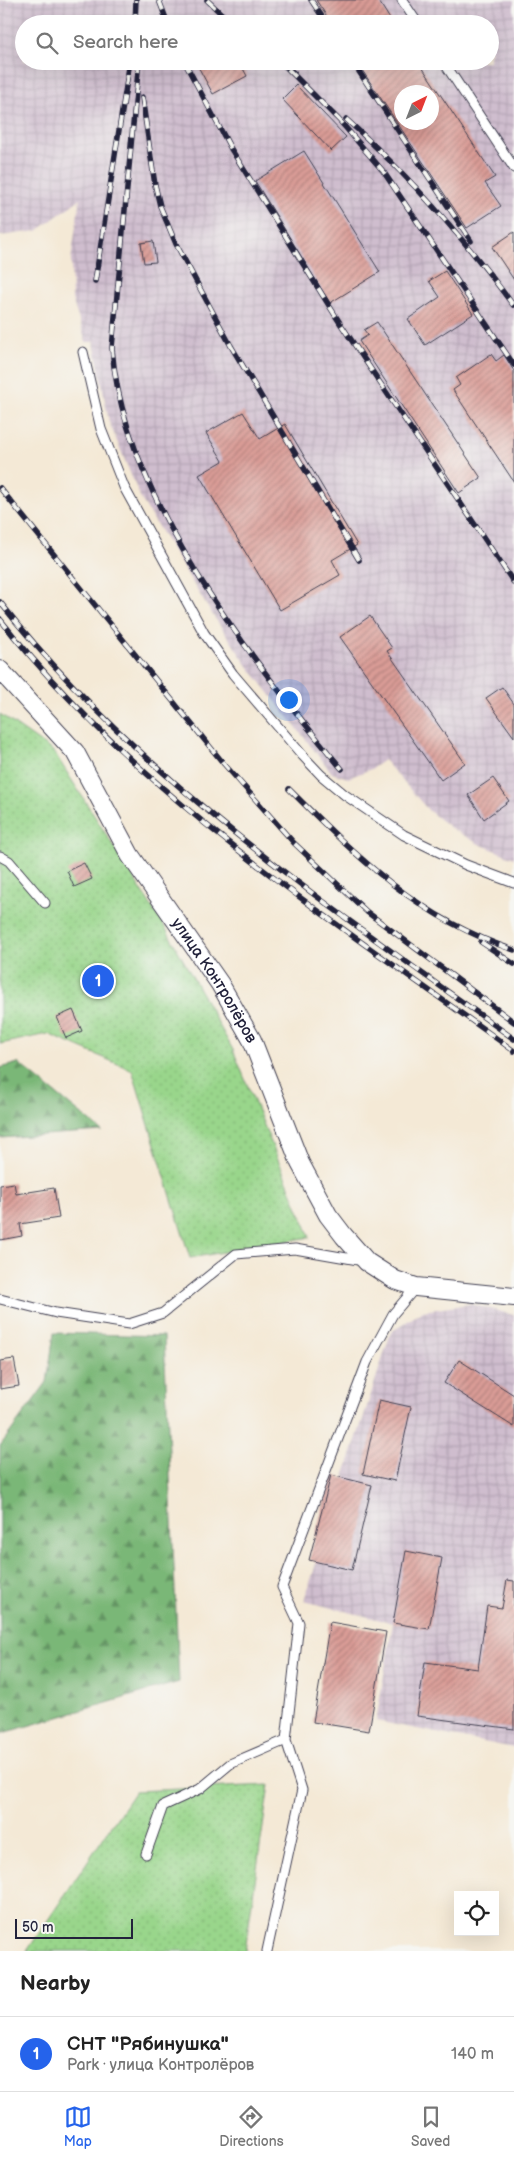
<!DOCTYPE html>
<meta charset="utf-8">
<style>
body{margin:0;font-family:"Balsamiq Sans",sans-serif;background:#f2f2f2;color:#222}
.controls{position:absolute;right:15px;bottom:15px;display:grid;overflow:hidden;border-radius:0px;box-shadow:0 5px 20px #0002}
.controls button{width:45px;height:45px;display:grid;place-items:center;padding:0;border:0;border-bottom:1px solid #e0e0e0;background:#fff;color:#222;font:25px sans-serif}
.compass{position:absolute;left:394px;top:85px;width:45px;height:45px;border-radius:50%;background:#fff;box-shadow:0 5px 20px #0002;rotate:42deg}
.scale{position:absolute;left:15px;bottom:12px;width:118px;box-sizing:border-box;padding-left:5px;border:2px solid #22223b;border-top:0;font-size:14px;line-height:18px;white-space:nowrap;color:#22223b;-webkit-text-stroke:4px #f6f6f2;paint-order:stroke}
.you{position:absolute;left:288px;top:699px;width:18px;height:18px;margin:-12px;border:4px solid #fff;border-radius:50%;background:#1a73e8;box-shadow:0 0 0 8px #1a73e833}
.badge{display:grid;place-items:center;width:32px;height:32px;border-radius:50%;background:#2563eb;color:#fff;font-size:16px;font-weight:700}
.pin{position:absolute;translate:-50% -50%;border:2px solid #fff;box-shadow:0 1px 5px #0006}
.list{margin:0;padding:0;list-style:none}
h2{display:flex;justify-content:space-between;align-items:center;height:65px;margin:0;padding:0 20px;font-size:21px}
h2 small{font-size:16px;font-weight:400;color:#767676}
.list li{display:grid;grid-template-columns:32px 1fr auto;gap:15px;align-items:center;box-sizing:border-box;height:75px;padding:0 20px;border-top:1px solid #e0e0e0}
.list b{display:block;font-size:19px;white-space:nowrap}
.list p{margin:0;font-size:16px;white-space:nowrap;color:#767676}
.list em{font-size:16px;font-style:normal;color:#767676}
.icon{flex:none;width:28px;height:28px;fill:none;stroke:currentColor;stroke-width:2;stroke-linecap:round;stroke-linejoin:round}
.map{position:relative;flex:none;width:514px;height:1951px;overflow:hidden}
.search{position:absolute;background:#fff;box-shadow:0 5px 20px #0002;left:15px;right:15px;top:15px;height:55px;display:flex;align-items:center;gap:12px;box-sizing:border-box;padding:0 18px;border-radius:28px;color:#767676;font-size:19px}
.sheet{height:140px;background:#fff}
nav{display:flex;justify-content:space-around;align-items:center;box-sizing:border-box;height:70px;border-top:1px solid #e0e0e0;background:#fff;font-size:14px;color:#767676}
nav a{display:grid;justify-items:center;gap:2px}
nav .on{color:#2563eb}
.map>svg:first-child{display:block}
</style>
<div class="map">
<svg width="514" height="1951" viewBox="0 0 514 1951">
<defs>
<pattern id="industrial-grid" width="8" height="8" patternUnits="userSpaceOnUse" patternTransform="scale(1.25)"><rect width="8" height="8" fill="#cfbdce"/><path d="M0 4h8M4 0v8" fill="none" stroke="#b1a2b2"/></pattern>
<pattern id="forest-firs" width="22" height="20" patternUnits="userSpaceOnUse" patternTransform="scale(1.25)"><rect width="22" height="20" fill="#7ab777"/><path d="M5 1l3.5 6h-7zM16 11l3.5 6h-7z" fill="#649463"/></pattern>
<pattern id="park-dots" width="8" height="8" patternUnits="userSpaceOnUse" patternTransform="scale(1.25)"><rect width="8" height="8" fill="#99d68b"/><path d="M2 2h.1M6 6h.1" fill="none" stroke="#84b779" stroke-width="1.8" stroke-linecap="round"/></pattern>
<pattern id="building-hatch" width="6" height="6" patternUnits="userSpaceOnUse" patternTransform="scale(1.25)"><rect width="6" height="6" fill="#da9c96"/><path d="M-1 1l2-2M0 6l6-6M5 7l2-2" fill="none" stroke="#b07f7c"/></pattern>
</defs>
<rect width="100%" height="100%" fill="#f6f6f2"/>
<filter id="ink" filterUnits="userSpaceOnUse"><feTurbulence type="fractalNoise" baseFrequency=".02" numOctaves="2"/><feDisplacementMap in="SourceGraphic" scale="10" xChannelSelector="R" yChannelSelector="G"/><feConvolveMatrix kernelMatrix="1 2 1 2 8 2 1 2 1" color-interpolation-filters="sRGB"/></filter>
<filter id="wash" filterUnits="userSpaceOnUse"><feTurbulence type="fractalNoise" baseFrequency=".0096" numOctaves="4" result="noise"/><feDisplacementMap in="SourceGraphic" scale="20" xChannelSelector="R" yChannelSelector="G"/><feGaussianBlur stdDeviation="1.12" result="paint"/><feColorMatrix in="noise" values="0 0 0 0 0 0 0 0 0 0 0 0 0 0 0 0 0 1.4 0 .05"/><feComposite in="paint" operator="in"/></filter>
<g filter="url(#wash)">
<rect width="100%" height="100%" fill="#f4e9d6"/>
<!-- industrial -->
<path fill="url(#industrial-grid)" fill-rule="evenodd" d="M0 0H514V858L479 844 451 828 429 811 384 760 371 769 348 778 332 773 248 666 210 611 141 499 109 422 94 342H86L72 299 71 260 80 199 37 231 0 236ZM24 24H490V61H24ZM402 92H432V122H402Z
M470 1304 514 1315V1748L376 1721 393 1623 304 1601 391 1332 423 1311Z"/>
<!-- forest -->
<path fill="url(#forest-firs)" stroke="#4e6c59" d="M18 1063 102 1131 0 1138V1068Z
M54 1333 164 1336 179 1682 0 1734V1446L47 1382Z"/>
<!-- park -->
<path fill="url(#park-dots)" stroke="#5e7c63" d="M0 714 54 752 166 929 233 1050 310 1237 190 1258 132 1070 48 1034 0 1044Z
M269 1785 245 1951H27L135 1791Z"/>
<g id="blocks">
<!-- building -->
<path fill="url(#building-hatch)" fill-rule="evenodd" d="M316 0H378L393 24H332Z
M195 61H239L247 76 213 94Z
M356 61H418L495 177 485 183 501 206 467 228ZM402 92H432V122H402Z
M296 85 346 137 331 151 282 99Z
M304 151 380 272 330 303 255 181Z
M514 232V280L492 247Z
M153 241 156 262 144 263 141 243Z
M445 271 473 314 425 345 408 319 440 297 429 281Z
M377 322 481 478 459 493 359 341 368 335 364 330Z
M491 354 496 361 504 355 514 371V482L453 390 460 385 456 378Z
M243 412 260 439 285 424 357 545 332 560 340 575 280 610 199 475 223 461 206 433Z
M370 616 392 648 387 651 465 763 441 780 340 637Z
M502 687 514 704V737L486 698Z
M493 778 509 801 484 819 468 795Z
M84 863 92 879 74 887 67 871Z
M73 1010 82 1031 66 1038 57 1017Z
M14 1183 16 1194 54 1188 59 1218 20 1224 22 1236 0 1240V1185Z
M14 1359 19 1386 0 1389V1361Z
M459 1360 514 1395V1427L444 1383Z
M379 1400 411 1407 395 1481 363 1474Z
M331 1475 372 1485 352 1570 309 1560Z
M406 1551 442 1558 429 1629 393 1623Z
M507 1580 514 1581V1729L417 1716 425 1662 478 1669 487 1606 502 1608Z
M330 1622 386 1632 369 1731 313 1722Z"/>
</g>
</g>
<g filter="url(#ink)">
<use href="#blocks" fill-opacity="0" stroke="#424052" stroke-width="1"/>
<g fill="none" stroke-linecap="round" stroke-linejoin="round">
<defs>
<path id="service" d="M402 0 418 24
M443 61 514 168
M83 352 101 429 124 487 204 633 233 674 303 756 321 775 345 795 404 835 466 865 514 883
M0 856 9 861 45 903
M0 1299 56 1313 129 1324 163 1313 236 1254 295 1249 364 1261
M146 1854 163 1806 200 1789 230 1764 286 1740
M267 1951 302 1790 286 1740 299 1623 282 1587 367 1362 393 1314 416 1287"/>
<g id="minor">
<path id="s1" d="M0 670 75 752 130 855 220 984 252 1040 300 1163 328 1215 344 1236 367 1262 395 1280 416 1287 514 1297"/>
</g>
</defs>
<!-- service casing -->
<use href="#service" stroke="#424052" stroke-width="11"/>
<!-- minor casing -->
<use href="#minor" stroke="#424052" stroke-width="20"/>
<!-- service -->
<use href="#service" stroke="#fff" stroke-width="9"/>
<!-- minor -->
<use href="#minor" stroke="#fff" stroke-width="18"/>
<defs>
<path id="rail" d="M159 0 168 24
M207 0 232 24
M311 0 327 24
M135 24 136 0
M139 61 112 348C123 496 249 658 342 769
M184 61 231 149 340 323 514 583
M278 61 294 73
M352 61 471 241
M288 69 339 120 383 171 514 365
M142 97 155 185 160 206 176 244 231 346 359 560
M346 119C408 175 464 238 513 305
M95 281 130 61
M0 488 224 764 294 843 367 912 514 1022
M0 602C140 780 332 908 514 1039
M0 619C139 797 333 920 514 1051
M289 789C357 857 419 919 514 950
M481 942 514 964"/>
</defs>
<!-- rail casing -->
<use href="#rail" stroke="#22223b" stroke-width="5.5"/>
<!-- rail -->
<use href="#rail" stroke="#f6f6f2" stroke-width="4" stroke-dasharray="11" stroke-linecap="butt"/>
</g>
</g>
<g text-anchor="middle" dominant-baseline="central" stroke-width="5" stroke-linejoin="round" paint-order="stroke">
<!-- street labels -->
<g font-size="16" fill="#22223b" stroke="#f6f6f2">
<text stroke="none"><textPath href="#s1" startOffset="379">улица Контролёров</textPath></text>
</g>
</g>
</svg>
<div class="controls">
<button><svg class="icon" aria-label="locate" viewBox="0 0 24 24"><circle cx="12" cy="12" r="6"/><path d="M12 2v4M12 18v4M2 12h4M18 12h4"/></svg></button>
</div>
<svg class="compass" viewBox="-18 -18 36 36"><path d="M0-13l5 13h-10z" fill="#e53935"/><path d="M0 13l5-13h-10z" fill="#767676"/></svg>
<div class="scale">50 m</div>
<div class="you"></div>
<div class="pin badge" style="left:98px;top:981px">1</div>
<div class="search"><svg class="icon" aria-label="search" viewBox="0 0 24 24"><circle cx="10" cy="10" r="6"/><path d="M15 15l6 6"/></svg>Search here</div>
</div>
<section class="sheet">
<h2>Nearby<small></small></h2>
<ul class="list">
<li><span class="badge">1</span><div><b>СНТ &quot;Рябинушка&quot;</b><p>Park · улица Контролёров</p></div><em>140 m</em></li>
</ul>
</section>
<nav>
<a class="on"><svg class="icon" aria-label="map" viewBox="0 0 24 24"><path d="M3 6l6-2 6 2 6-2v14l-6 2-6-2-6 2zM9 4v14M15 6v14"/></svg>Map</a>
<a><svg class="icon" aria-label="directions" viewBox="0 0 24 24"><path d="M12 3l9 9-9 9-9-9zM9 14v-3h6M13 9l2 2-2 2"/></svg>Directions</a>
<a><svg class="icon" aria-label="saved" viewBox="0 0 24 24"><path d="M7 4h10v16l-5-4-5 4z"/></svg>Saved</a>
</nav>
